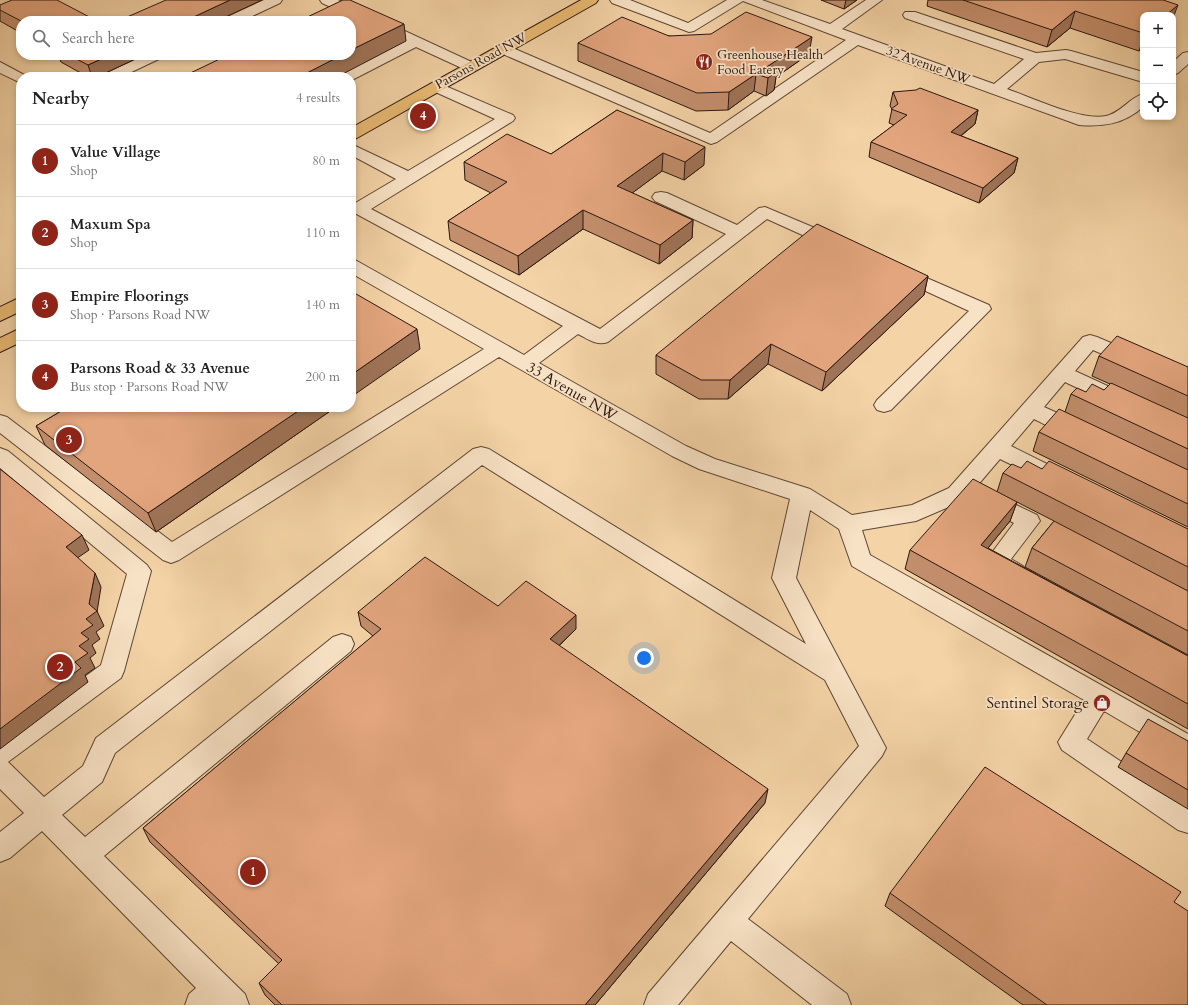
<!DOCTYPE html>
<meta charset="utf-8">
<style>
body{margin:0;font-family:Cardo,serif;background:#f2f2f2;color:#202124}
.controls{position:absolute;right:12px;top:12px;display:grid;overflow:hidden;border-radius:8px;box-shadow:0 2px 6px #0003}
.controls button{width:36px;height:36px;display:grid;place-items:center;padding:0;border:0;border-bottom:1px solid #e0e0e0;background:#fff;color:#202124;font:20px sans-serif}
.you{position:absolute;left:644px;top:658px;width:14px;height:14px;margin:-10px;border:3px solid #fff;border-radius:50%;background:#1a73e8;box-shadow:0 0 0 6px #1a73e833}
.badge{display:grid;place-items:center;width:26px;height:26px;border-radius:50%;background:#8f2418;color:#fff;font-size:13px;font-weight:700}
.pin{position:absolute;translate:-50% -50%;border:2px solid #fff;box-shadow:0 1px 4px #0006}
.list{margin:0;padding:0;list-style:none}
h2{display:flex;justify-content:space-between;align-items:center;height:52px;margin:0;padding:0 16px;font-size:17px}
h2 small{font-size:13px;font-weight:400;color:#757577}
.list li{display:grid;grid-template-columns:26px 1fr auto;gap:12px;align-items:center;box-sizing:border-box;height:72px;padding:0 16px;border-top:1px solid #e0e0e0}
.list b{display:block;font-size:15px;white-space:nowrap}
.list p{margin:0;font-size:13px;white-space:nowrap;color:#757577}
.list em{font-size:13px;font-style:normal;color:#757577}
.icon{flex:none;width:22px;height:22px;fill:none;stroke:currentColor;stroke-width:2;stroke-linecap:round;stroke-linejoin:round}
.map{position:relative;flex:none;width:1188px;height:1005px;overflow:hidden}
.search{position:absolute;background:#fff;box-shadow:0 2px 6px #0003;left:16px;top:16px;width:340px;height:44px;display:flex;align-items:center;gap:10px;box-sizing:border-box;padding:0 14px;border-radius:16px;color:#757577;font-size:15px}
.panel{position:absolute;background:#fff;box-shadow:0 2px 6px #0003;left:16px;top:72px;width:340px;height:340px;border-radius:16px}
.map>svg:first-child{display:block}
</style>
<div class="map">
<svg width="1188" height="1005" viewBox="0 0 1188 1005">
<rect width="100%" height="100%" fill="#f4d3a6"/>
<filter id="stains"><feTurbulence type="fractalNoise" baseFrequency=".005" numOctaves="4"/><feColorMatrix values="0 0 0 0 .2 0 0 0 0 .09 0 0 0 0 .02 0 0 0 .5 -.17"/></filter>
<radialGradient id="worn" r=".72"><stop offset=".6" stop-color="#630" stop-opacity="0"/><stop offset="1" stop-color="#630" stop-opacity=".3"/></radialGradient>
<g fill="none" stroke-linecap="round" stroke-linejoin="round">
<defs>
<path id="minor" d="M264 0H282L280 3 242 21H223L225 18Z
M320 0H338L476 64 479 67 476 70H466L416 47 352 80 351 81V77H339L342 74 404 41 322 3Z
M610 0H630L688 23 727 0H762L830 24 866 0H882L842 29 994 84 1024 59 905 18 903 15 905 12H915L1036 53 1066 50 1071 51 1143 72V82L1065 59 1039 62 1007 89C1033 98 1080 121 1106 116 1121 113 1129 98 1143 94V107C1124 124 1103 127 1079 125L858 45 717 142 711 144 498 52 496 49 498 46H508L710 133 846 40 743 1 694 31 689 32 612 3Z
M1188 52V64L1178 73 1173 75V62L1183 53Z
M144 55H163L161 58 121 77H101L104 74Z
M0 62 28 77H21V83L0 73Z
M436 82 513 115 515 118 513 121 371 209 600 329 726 234 655 201 652 197 655 193 661 192 667 193 737 225 759 208 765 207 841 239 844 243 841 247 835 248 829 247 767 219 608 342C596 346 588 339 578 334L539 363 686 446 715 459 810 489 852 515 912 505 949 488 1083 337 1090 335 1097 337 1188 376V391L1093 350 1075 371 1125 394 1128 399 1125 404 1118 406 1111 404 1065 382 1044 407 1086 426 1089 431 1086 436C1070 441 1049 426 1034 419L1011 446 1061 471 1064 476 1061 481 1053 484 1045 481 1000 459 965 500 916 521 862 530 870 555 1188 734V758L1179 755 1104 711 1087 739 1188 806V833L1178 830 1062 750 1058 742 1084 700 852 566 839 529 810 510 796 578 886 748 882 756 748 919 847 994 851 1005H812L731 941 678 1005H644L648 994 859 746 825 680 482 465 115 753 102 782 62 815 85 837 333 637 342 634 351 637 354 644 351 651 104 856 245 994 249 1005H185L189 994 196 988 42 831 10 858 0 862V832L24 813 0 789V739L101 665 127 574 0 468V448L8 451 147 565 151 571 124 671 121 678 8 762 44 797 83 766 96 738 473 449 481 447 489 449 806 644 772 578 790 499 699 469 672 456 499 357 179 560 171 563 163 560 0 433V415L7 417 172 542 484 349 351 273V259L357 261 524 355 563 326 351 211 352 205 396 179 351 155V144L408 171 495 119 431 90 428 87 431 84Z
M899 266 989 305 991 309 891 410 884 412 877 410 874 405 877 400 969 311 893 276 890 272 893 268Z
M987 491 1037 515 1040 521 1011 559 1023 566 1027 572 1023 578C1010 582 991 574 985 562L1014 523 979 505 976 499 979 493Z"/>
<path id="major" d="M581 0H598L596 3 357 138 351 140V128Z
M21 297V311L0 321V307Z
M21 328V342L0 352V338Z"/>
</defs>
<!-- minor casing -->
<use href="#minor" stroke="#5c4634" stroke-width="2"/>
<!-- major casing -->
<use href="#major" stroke="#2a170e" stroke-width="2"/>
<!-- minor -->
<use href="#minor" fill="#f8e2c5" fill-rule="evenodd"/>
<!-- major -->
<use href="#major" fill="#eaba73" fill-rule="evenodd"/>
</g>
<!-- wall -->
<path fill="#c38e6c" stroke="#2a170e" d="M821 0H857L844 9Z
M928 0H1163L1143 15V48L1139 51 1070 28 1047 47 927 6Z
M0 5 21 21V33L0 21Z
M669 36 809 54 776 77 774 90 766 96 754 91 728 110 696 111 578 61V43Z
M58 55H144L97 77H88L61 62Z
M893 92 978 110 975 124 961 136 1018 158 1014 173 979 203 869 157 871 142 894 125 889 123 892 109 890 106Z
M617 110 704 165 684 180 662 171 632 193 693 220 692 238 659 264 583 229 519 275 450 240 448 221 491 193 465 180 464 162 551 154Z
M928 276 924 295 822 391 768 364 728 399H699L656 374V355Z
M1099 356 1188 367V527L1033 451 1039 432 1065 412 1071 394 1104 390 1110 384 1092 376Z
M68 407H336L156 532 45 445 36 426Z
M1021 468 1042 469 1188 529V655L1025 567 1032 548 1054 521 1017 502 1010 521 988 548 1188 656V729L905 569 910 550 997 492 1003 473Z
M498 606 576 629 559 646 765 803 595 1005H275L265 995 259 983 279 964 150 842 143 828 373 636 361 626 358 612Z
M1188 741V809L1118 767 1126 753Z
M890 893 1174 902 1188 1005H1023L885 906Z"/>
<!-- shaded-wall -->
<path fill="#9f7458" stroke="#2a170e" d="M230 0H262L217 21H185Z
M846 0H857L844 9Z
M1178 5 1173 18V15H1166Z
M1075 11 1070 28 1047 47 1052 30Z
M404 24 406 41 337 77H299L342 55H351V50Z
M812 37 809 54 776 77 774 90 766 96 768 78 765 68Z
M1143 40V48L1139 51Z
M110 55H144L97 77H92L88 65Z
M756 74 754 91 728 110 729 92Z
M978 110 975 124 948 146 951 132Z
M705 147 704 165 684 180 685 162Z
M663 153 662 171 616 205 617 186Z
M1018 158 1014 173 979 203 983 188Z
M583 210V229L519 275 518 256Z
M693 220 692 238 659 264 660 245Z
M928 276 924 295 822 391 826 372Z
M417 329 420 349 351 397V375Z
M771 344 768 364 728 399 730 380Z
M304 407H336L156 532 148 513Z
M1017 502 1010 521 975 564 981 545Z
M82 535 89 550 73 561 66 547Z
M95 573 101 587 97 612V611L104 626 96 632 100 639 92 645 96 653 90 658 95 668 85 675 88 682 0 749V729L75 662 81 633 86 619Z
M576 615V629L550 654V639Z
M768 789 765 803 595 1005H585Z"/>
<!-- building -->
<path fill="#e3a57e" stroke="#2a170e" d="M12 0H57L97 21H21L0 10V5Z
M166 0H230L185 21H118Z
M343 0H350L404 24 351 50V21H299Z
M963 0H1163L1178 5 1166 15H1143V33L1075 11 1052 30Z
M746 12 812 37 765 68 776 72 768 78 756 74 729 92 697 93 578 43 622 17 669 36 711 34Z
M69 55H110L88 65Z
M228 55H342L299 77H182Z
M920 88 978 110 951 132 1018 158 983 188 871 142 907 115 891 109 898 104 893 92 916 90Z
M617 110 705 147 685 162 663 153 617 186 693 220 660 245 583 210 518 256 448 221 507 182 464 162 507 134 551 154Z
M817 224 928 276 826 372 771 344 730 380H701L656 355Z
M351 291 417 329 351 375Z
M1117 336 1188 367V396L1099 356Z
M1111 383 1188 418V449L1071 394 1077 388 1086 392 1092 384 1104 390Z
M68 407H304L148 513 36 426Z
M1059 409 1188 470V504L1039 432Z
M1027 461 1042 469 1049 461 1188 529V567L1003 473 1012 464 1021 468Z
M0 469 82 535 66 547 95 573 89 604 97 611 86 619 93 625 81 633 89 639 79 646 88 653 75 662 81 668 0 729Z
M973 479 1017 502 981 545 1188 656V704L910 550Z
M1054 521 1188 591V631L1032 548Z
M425 557 498 606 526 581 576 615 550 639 768 789 585 1005H282L259 983 282 960 143 828 381 629 358 612Z
M1148 719 1188 741V790L1126 753Z
M985 767 1181 892 1174 902 1188 911V1005H1047L890 893Z"/>
<!-- icons -->
<defs>
<symbol id="restaurant-disc" viewBox="-11 -11 22 22"><circle r="9.5" fill="#8f2418" stroke="#f8e2c5"/><path d="M-5-6h1v4h1v-4h1v4h1v-4h1v5L-1.5 .5V6h-2V.5L-5-1ZM5-6V6H3V1.5H1.5Q1.5-4 5-6Z" fill="#fff"/></symbol>
<symbol id="shop-disc" viewBox="-11 -11 22 22"><circle r="9.5" fill="#8f2418" stroke="#f8e2c5"/><path d="M-5-2.5h2.3a2.7 3.5 0 0 1 5.4 0H5L5.5 6h-11ZM-1.5-2.5h3a1.5 2.3 0 0 0-3 0Z" fill="#fff"/></symbol>
</defs>
<g fill-rule="evenodd">
<use href="#restaurant-disc" x="694" y="52" width="20" height="20"/>
<use href="#shop-disc" x="1092" y="693" width="20" height="20"/>
</g>
<g text-anchor="middle" dominant-baseline="central" stroke-width="3.5" stroke-linejoin="round" paint-order="stroke">
<!-- far-poi labels -->
<g font-size="13" fill="#2a170e" stroke="#f8e2c5" text-anchor="start">
<text x="717" y="55">Greenhouse Health<tspan x="717" dy="15">Food Eatery</tspan></text>
</g>
<!-- far-street labels -->
<g font-size="13" fill="#2a170e" stroke="#f8e2c5">
<text transform="translate(481 61) rotate(-29)">Parsons Road NW</text>
<text transform="translate(928 65) rotate(20)">32 Avenue NW</text>
</g>
<!-- street labels -->
<g font-size="15" fill="#2a170e" stroke="#f8e2c5">
<text transform="translate(572 391) rotate(30)">33 Avenue NW</text>
</g>
<!-- poi labels -->
<g font-size="15" fill="#2a170e" stroke="#f8e2c5" text-anchor="end">
<text x="1089" y="703">Sentinel Storage</text>
</g>
</g>
<rect width="100%" height="100%" filter="url(#stains)"/>
<rect width="100%" height="100%" fill="url(#worn)"/>
</svg>
<div class="controls">
<button>+</button>
<button>−</button>
<button><svg class="icon" aria-label="locate" viewBox="0 0 24 24"><circle cx="12" cy="12" r="6"/><path d="M12 2v4M12 18v4M2 12h4M18 12h4"/></svg></button>
</div>
<div class="you"></div>
<div class="pin badge" style="left:253px;top:872px">1</div>
<div class="pin badge" style="left:60px;top:667px">2</div>
<div class="pin badge" style="left:69px;top:440px">3</div>
<div class="pin badge" style="left:423px;top:116px">4</div>
<div class="search"><svg class="icon" aria-label="search" viewBox="0 0 24 24"><circle cx="10" cy="10" r="6"/><path d="M15 15l6 6"/></svg>Search here</div>
<section class="panel">
<h2>Nearby<small>4 results</small></h2>
<ul class="list">
<li><span class="badge">1</span><div><b>Value Village</b><p>Shop</p></div><em>80 m</em></li>
<li><span class="badge">2</span><div><b>Maxum Spa</b><p>Shop</p></div><em>110 m</em></li>
<li><span class="badge">3</span><div><b>Empire Floorings</b><p>Shop · Parsons Road NW</p></div><em>140 m</em></li>
<li><span class="badge">4</span><div><b>Parsons Road &amp; 33 Avenue</b><p>Bus stop · Parsons Road NW</p></div><em>200 m</em></li>
</ul>
</section>
</div>
